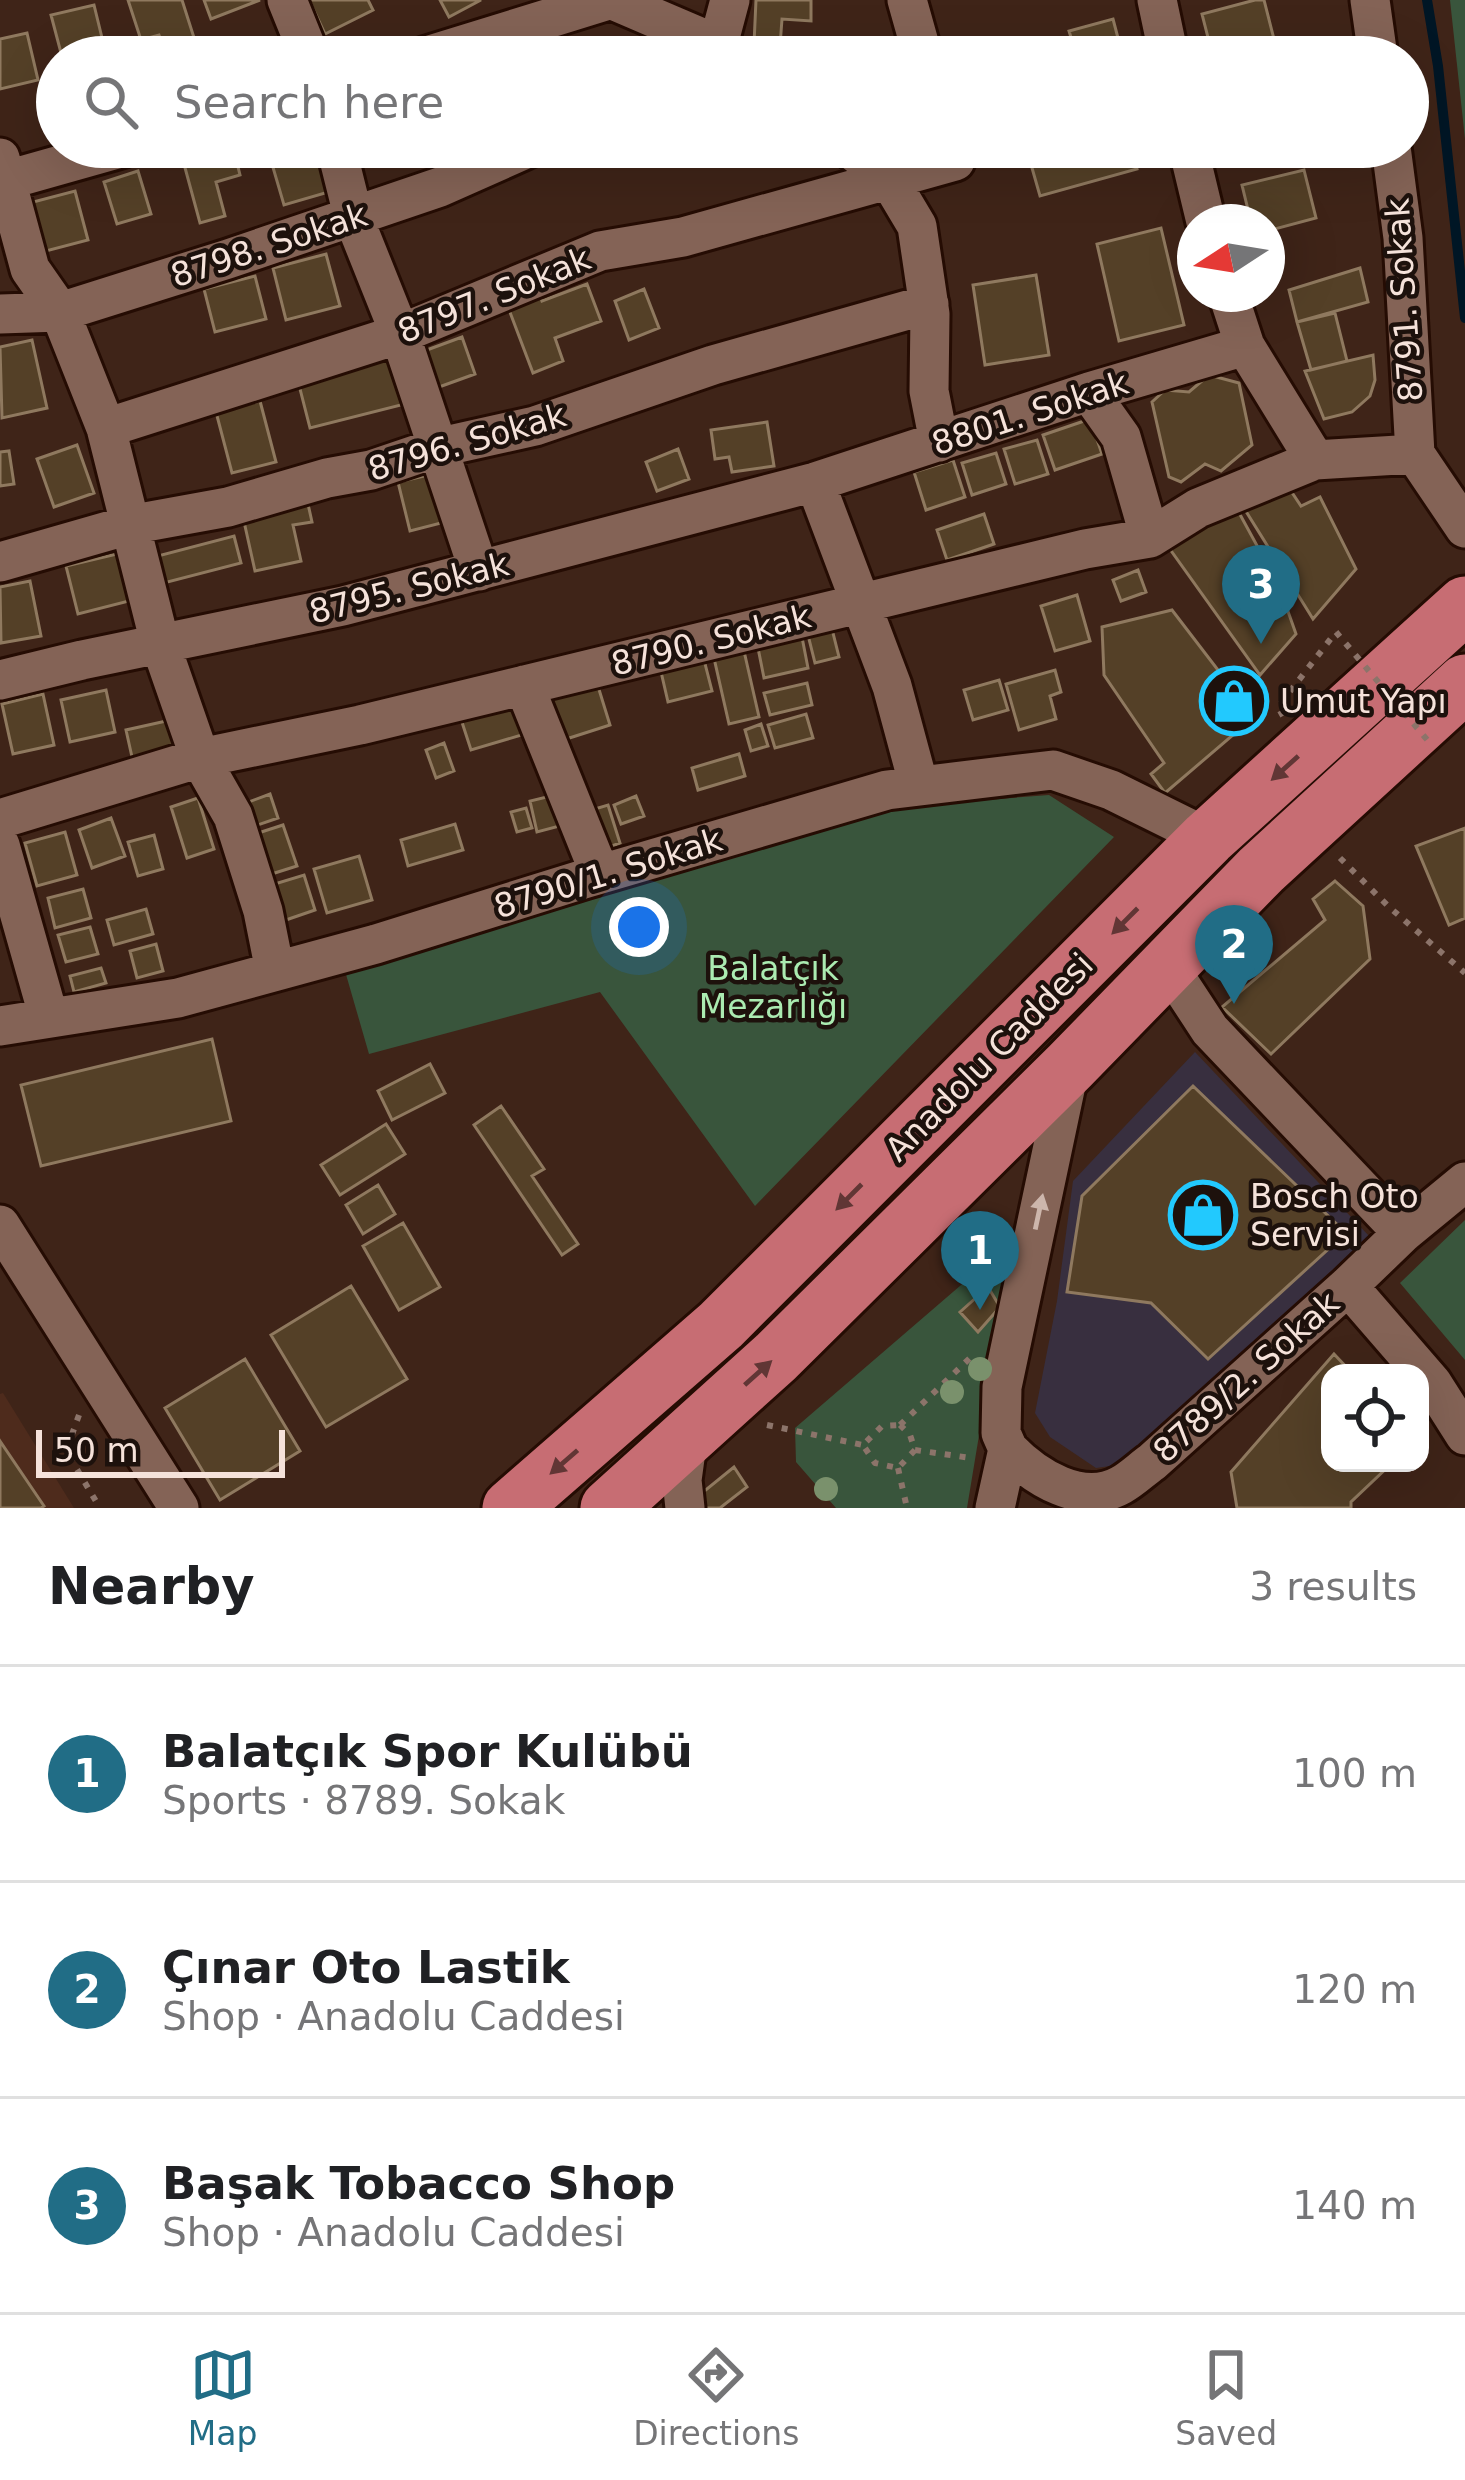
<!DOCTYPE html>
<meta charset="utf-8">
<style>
body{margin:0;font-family:"DejaVu Sans",sans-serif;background:#f6f6f6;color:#202124}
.controls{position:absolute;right:36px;bottom:36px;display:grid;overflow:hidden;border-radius:24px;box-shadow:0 12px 48px #0002}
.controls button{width:108px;height:108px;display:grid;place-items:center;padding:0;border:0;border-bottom:3px solid #e0e0e0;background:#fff;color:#202124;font:60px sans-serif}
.compass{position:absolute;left:1177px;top:204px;width:108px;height:108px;border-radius:50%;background:#fff;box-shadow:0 12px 48px #0002;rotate:258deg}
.scale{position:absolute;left:36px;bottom:30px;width:249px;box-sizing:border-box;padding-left:12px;border:6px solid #f5e2da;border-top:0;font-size:33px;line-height:42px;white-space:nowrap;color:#f5e2da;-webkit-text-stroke:9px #1d110c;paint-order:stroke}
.you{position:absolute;left:639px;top:927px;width:42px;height:42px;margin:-30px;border:9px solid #fff;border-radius:50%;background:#1a73e8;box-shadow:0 0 0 18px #1a73e833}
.badge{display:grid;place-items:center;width:78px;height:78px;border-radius:50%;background:#216d86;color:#fff;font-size:39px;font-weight:700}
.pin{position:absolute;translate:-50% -99px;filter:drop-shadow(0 3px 6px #0008)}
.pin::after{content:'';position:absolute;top:63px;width:42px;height:36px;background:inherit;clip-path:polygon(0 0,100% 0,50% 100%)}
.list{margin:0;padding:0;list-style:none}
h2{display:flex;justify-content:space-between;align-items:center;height:156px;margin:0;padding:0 48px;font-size:51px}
h2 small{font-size:39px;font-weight:400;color:#757577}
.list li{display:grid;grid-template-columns:78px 1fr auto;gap:36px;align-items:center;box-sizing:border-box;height:216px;padding:0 48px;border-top:3px solid #e0e0e0}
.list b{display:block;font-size:45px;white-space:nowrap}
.list p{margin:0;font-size:39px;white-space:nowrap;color:#757577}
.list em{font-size:39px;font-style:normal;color:#757577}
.icon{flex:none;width:66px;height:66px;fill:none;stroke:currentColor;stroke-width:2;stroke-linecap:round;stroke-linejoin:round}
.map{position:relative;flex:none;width:1465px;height:1508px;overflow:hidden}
.search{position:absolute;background:#fff;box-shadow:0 12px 48px #0002;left:36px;right:36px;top:36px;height:132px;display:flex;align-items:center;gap:30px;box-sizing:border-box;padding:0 42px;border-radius:66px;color:#757577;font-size:45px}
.sheet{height:804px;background:#fff}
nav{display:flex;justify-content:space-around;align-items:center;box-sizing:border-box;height:168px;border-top:3px solid #e0e0e0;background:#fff;font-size:33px;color:#757577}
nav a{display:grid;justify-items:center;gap:6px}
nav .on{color:#216d86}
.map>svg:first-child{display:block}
</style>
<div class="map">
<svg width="1465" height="1508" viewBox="0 0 1465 1508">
<rect width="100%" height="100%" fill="#3f2418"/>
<!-- commercial -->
<path fill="#382f3f" d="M1195 1052 1369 1236 1124 1464 1096 1468 1050 1437 1035 1413 1057 1301 1073 1181Z"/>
<!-- built -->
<path fill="#4e2b1c" d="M3 1393 74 1508H0V1394Z"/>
<!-- green -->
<path fill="#39553c" d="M1450 0H1465V139Z
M1049 795 1114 837 755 1206 600 992 369 1054 345 971 872 809Z
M1465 1220V1360L1400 1283Z
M1011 1242 967 1508H836L796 1462 795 1428Z"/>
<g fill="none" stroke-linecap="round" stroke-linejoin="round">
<!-- stream -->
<path stroke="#001625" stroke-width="10" d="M1427 0 1438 66 1465 318"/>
</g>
<!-- building -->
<path fill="#544027" stroke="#8f795f" stroke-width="3" d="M128 0H182L196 44 166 54 159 35 141 40Z
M204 0H260L211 19Z
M309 0H368L373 10 325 34Z
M440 0H481L449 17Z
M756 0H811V21L782 19 780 46 754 44Z
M1255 0H1264L1277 51 1252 57H1213L1202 14Z
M94 5 103 42 61 53 51 15Z
M1113 19 1123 57H1077L1069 31Z
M27 33 38 80 0 89V39Z
M819 48 878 54 877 57H818Z
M204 147H233L240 175 216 182 225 216 200 223 181 153Z
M267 147H327L339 189 284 205Z
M778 147H806L807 149 787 161Z
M1026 147H1131L1137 169 1040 196Z
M1304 170 1316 218 1267 231V222H1251L1242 185Z
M138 171 151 214 117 224 104 182Z
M75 191 88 240 46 251 33 202Z
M1161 228 1184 325 1119 341 1097 244Z
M326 254 340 306 286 320 273 268Z
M1360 268 1368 302 1297 322 1289 290Z
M1036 275 1049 355 985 365 973 285Z
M255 276 266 319 215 332 204 289Z
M587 284 601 321 555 338 563 361 533 373 508 307 540 295 542 301Z
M644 289 659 328 629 340 615 301Z
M1335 313 1347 361 1311 370 1297 322Z
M462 337 475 374 428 391 416 354Z
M32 340 47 408 2 418 0 347Z
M1373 355 1375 380 1370 396 1352 412 1324 419 1305 371Z
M393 357 405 404 310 428 298 381Z
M1209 375 1239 383 1252 445 1221 471 1205 464 1181 482 1169 477 1152 402 1165 390 1189 392Z
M260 401 276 462 232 473 216 412Z
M1090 419 1102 454 1055 470 1043 435Z
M767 422 774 466 732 472 729 457 715 459 711 430Z
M1037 440 1048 474 1015 484 1004 449Z
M77 445 94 493 54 507 37 459Z
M678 449 689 479 657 491 646 462Z
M9 451 14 484 0 486V452Z
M996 453 1006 484 972 495 962 463Z
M953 460 965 497 926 510 914 472Z
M437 473 449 521 410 531 398 482Z
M1285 482 1301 506 1320 497 1356 569 1313 619 1242 505Z
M308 504 312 522 293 525 301 561 255 571 243 517Z
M1237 509 1279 586 1296 634 1260 675 1167 545Z
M984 514 994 544 947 560 937 530Z
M234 536 241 563 156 585 150 558Z
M121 553 133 600 78 614 66 566Z
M1138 570 1146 592 1121 601 1113 580Z
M30 581 41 636 1 643 0 587Z
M1077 595 1090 641 1055 651 1041 606Z
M1172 610 1254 717 1165 793 1151 774 1164 763 1104 675 1102 627Z
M831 625 839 657 815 663 807 631Z
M801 632 808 668 764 678 757 643Z
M744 651 759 717 729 724 714 658Z
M702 652 712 691 668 702 659 663Z
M1055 670 1061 692 1050 696 1056 719 1019 730 1006 684Z
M999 680 1008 710 973 720 964 690Z
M597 683 610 725 560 741 547 698Z
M807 683 812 705 770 715 764 693Z
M106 690 115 732 70 742 61 700Z
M43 694 54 745 13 754 2 704Z
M524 694 535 731 471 750 459 713Z
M806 714 813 738 775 748 768 725Z
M175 719 181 746 132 757 126 730Z
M761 724 768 746 751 751 745 730Z
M444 743 454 771 436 778 426 750Z
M739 754 745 776 698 790 692 768Z
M563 793 571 823 537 832 530 801Z
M270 794 278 818 246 829 238 806Z
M636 796 644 816 621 824 614 805Z
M198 798 214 849 187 858 171 807Z
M608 805 620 843 601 850 588 811Z
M526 808 532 828 517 832 511 812Z
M111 818 125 856 92 868 79 830Z
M455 824 463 850 408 866 401 840Z
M283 825 297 866 262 877 249 836Z
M1465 828V918L1449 925 1416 846Z
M65 832 77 875 37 886 25 843Z
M154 835 163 869 138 876 128 842Z
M359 856 372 900 327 913 314 869Z
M304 875 315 910 280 922 268 886Z
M1335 881 1363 906 1370 959 1271 1054 1222 1007 1325 920 1313 899Z
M83 889 91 918 55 928 48 898Z
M146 909 153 934 114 945 107 920Z
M90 927 98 954 66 962 58 935Z
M156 944 163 971 137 978 130 951Z
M101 968 106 983 74 992 70 976Z
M212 1039 231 1121 41 1166 21 1085Z
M430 1064 445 1093 392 1120 378 1091Z
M1193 1086 1346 1233 1208 1359 1151 1303 1067 1292 1082 1196Z
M501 1106 544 1169 532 1176 578 1244 562 1255 474 1125Z
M386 1124 405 1154 340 1195 321 1165Z
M378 1185 395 1214 363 1234 346 1205Z
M403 1223 440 1287 399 1310 363 1246Z
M351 1286 407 1379 326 1427 271 1335Z
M988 1287 1000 1307 978 1332 960 1312Z
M1334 1354 1352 1373H1330V1463H1392L1351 1502V1508H1237L1231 1472Z
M245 1359 300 1451 220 1500 165 1408Z
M0 1441 44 1506 41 1508H0Z
M734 1467 747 1487 720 1508H696L692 1501Z"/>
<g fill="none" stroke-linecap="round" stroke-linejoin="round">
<defs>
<path id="minor" d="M287 0 310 57
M613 0 718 45 733 57
M907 0 923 57
M1157 0 1169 57
M1370 0 1378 57
M424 57 608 0
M697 57 718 45 730 0
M336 147 354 219 400 334 479 571
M848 147 889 179 917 226 930 314 929 391 939 442
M1188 147 1206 222
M1391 147 1403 238 1415 454
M0 158 30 269 60 312 106 428 160 643 200 758 233 816 263 911 275 971
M0 182 124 147
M1228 294 1245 346 1315 460
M0 314 60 312 228 259 440 187 530 147
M1089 392 1121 437 1150 538
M106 428 400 334 600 251 683 237 955 161 951 147
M1415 454 1465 528
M815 482 892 686 919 786
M0 562 129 525 228 507 327 478 371 470 436 448 535 426 713 365 929 304
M0 680 82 660 343 606 815 482 1089 392 1245 346
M524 685 600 874
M0 819 200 758 360 725 1085 549 1150 538 1198 508 1315 460 1415 454
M0 845 49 1018
M1168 966 1210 1030 1403 1233
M0 1026 178 998 376 944 584 879 887 790 1053 770 1111 790 1208 838
M0 1225 179 1508
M1348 1286 1432 1383 1465 1435
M1008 1449C1035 1477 1082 1507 1121 1485 1132 1479 1142 1469 1152 1462L1348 1286 1403 1233 1465 1182
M685 1508 682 1480 688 1436
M995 1508 1008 1449 1001 1433 1002 1387 1070 1066"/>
<path id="highway" d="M511 1508 721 1325 1208 838 1465 605
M609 1508 776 1357 1070 1066 1261 870 1465 683"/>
</defs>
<!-- minor casing -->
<use href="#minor" stroke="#250c03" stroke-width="45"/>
<!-- highway casing -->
<use href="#highway" stroke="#250c03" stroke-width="63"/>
<!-- path -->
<path stroke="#8c746a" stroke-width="6" stroke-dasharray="6 9" stroke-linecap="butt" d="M1283 716 1278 707 1336 632
M1340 858 1388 906 1465 973
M79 1415 66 1451 100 1508
M767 1425 863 1445
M900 1425 910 1435 915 1450 898 1468 875 1463 863 1445 882 1426Z
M900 1425 971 1357
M915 1450 971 1458
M898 1468 907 1508"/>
<!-- minor -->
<use href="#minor" stroke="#846356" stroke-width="39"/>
<!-- highway -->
<use href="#highway" stroke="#c76d73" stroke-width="57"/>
<!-- path-bridge -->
<path stroke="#8c746a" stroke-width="6" stroke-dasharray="6 9" stroke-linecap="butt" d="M1336 632 1429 742"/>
</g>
<!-- trees -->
<g fill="#7a916c">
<circle cx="980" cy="1369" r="12"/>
<circle cx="952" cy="1392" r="12"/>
<circle cx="826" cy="1489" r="12"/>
</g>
<!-- one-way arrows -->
<defs><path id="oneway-solid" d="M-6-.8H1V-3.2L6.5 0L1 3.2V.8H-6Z" transform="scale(3)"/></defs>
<g fill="#613635">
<use href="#oneway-solid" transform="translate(1285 768) rotate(138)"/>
<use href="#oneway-solid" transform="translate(1125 921) rotate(135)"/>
<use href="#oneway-solid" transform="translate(849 1197) rotate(135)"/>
<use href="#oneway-solid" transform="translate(758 1373) rotate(-42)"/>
<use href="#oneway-solid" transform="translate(564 1462) rotate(139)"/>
</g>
<use fill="#cdb6ac" href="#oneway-solid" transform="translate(1039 1212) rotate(-78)"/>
<!-- icons -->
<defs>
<symbol id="shop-ring" viewBox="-11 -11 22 22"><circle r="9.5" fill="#1d110c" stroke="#22c9fe" stroke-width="1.5"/><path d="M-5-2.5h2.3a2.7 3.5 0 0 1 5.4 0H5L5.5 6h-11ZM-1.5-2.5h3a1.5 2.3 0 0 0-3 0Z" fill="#22c9fe"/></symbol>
</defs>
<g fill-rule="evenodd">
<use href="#shop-ring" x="1196" y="663" width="76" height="76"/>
<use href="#shop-ring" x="1165" y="1177" width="76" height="76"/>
</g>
<g text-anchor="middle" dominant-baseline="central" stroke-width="9" stroke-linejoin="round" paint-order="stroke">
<!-- street labels -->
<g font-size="33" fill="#f5e2da" stroke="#1d110c">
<text transform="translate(269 245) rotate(-18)">8798. Sokak</text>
<text transform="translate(494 295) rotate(-22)">8797. Sokak</text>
<text transform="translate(1404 300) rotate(-94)">8791. Sokak</text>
<text transform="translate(1030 413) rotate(-18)">8801. Sokak</text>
<text transform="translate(467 442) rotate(-16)">8796. Sokak</text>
<text transform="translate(409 588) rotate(-14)">8795. Sokak</text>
<text transform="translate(711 640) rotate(-14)">8790. Sokak</text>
<text transform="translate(608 873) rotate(-17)">8790/1. Sokak</text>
<text transform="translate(989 1057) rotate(-45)">Anadolu Caddesi</text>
<text transform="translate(1246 1377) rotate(-42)">8789/2. Sokak</text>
</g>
<!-- poi labels -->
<g font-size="33" fill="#f5e2da" stroke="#1d110c" text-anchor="start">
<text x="1280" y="701">Umut Yapı</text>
<text x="1250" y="1196">Bosch Oto<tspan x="1250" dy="38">Servisi</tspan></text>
</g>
<!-- park labels -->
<g font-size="33" fill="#abebb1" stroke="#1d110c">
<text x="773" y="968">Balatçık<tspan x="773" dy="38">Mezarlığı</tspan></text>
</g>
</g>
</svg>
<div class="controls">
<button><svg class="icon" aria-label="locate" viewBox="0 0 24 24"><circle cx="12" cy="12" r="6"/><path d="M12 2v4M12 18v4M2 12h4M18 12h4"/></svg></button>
</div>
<svg class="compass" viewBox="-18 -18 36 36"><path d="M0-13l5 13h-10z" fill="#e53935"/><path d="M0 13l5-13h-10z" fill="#757577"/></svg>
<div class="scale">50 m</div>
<div class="you"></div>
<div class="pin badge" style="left:980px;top:1310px">1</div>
<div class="pin badge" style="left:1234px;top:1004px">2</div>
<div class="pin badge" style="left:1261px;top:644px">3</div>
<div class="search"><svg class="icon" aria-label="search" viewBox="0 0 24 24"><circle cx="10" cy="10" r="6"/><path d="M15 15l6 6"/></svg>Search here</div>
</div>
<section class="sheet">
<h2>Nearby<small>3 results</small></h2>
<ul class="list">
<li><span class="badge">1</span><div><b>Balatçık Spor Kulübü</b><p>Sports · 8789. Sokak</p></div><em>100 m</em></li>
<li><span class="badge">2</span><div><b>Çınar Oto Lastik</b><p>Shop · Anadolu Caddesi</p></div><em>120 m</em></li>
<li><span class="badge">3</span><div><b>Başak Tobacco Shop</b><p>Shop · Anadolu Caddesi</p></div><em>140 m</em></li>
</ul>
</section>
<nav>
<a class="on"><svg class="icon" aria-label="map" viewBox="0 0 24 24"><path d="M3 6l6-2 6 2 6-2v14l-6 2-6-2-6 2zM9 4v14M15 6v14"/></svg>Map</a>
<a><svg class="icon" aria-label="directions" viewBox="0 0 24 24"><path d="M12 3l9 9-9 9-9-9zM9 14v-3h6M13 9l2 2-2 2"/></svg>Directions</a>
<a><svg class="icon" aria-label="saved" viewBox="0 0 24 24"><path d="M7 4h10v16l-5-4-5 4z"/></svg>Saved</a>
</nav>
